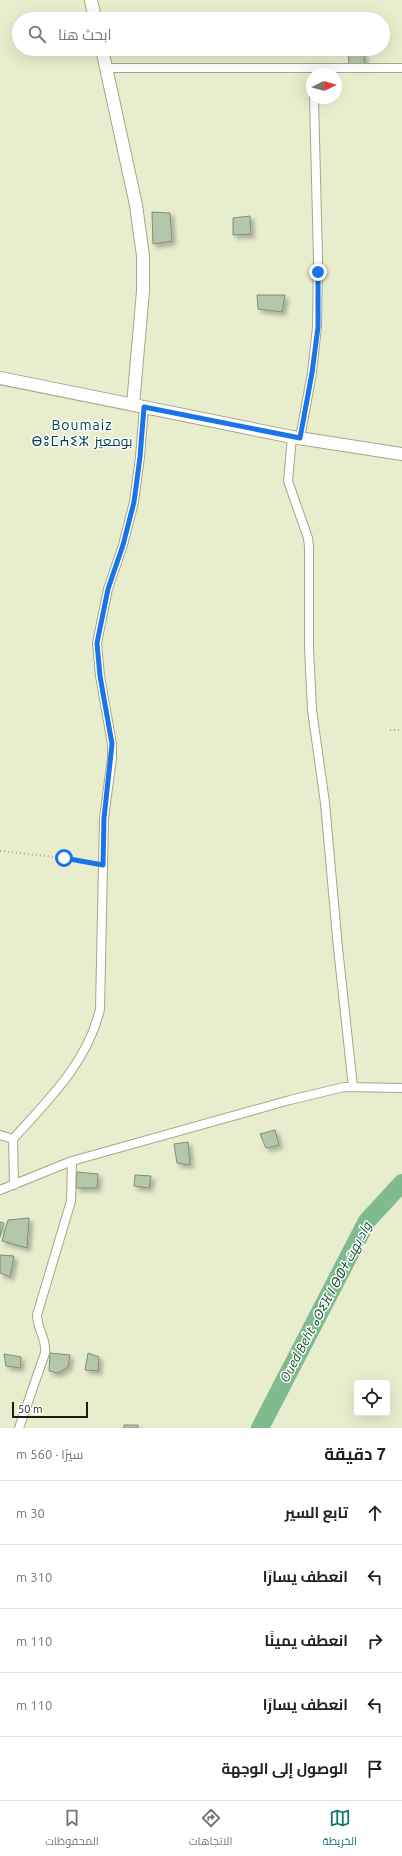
<!DOCTYPE html>
<html lang="ar">
<meta charset="utf-8">
<style>
body{margin:0;font-family:Ubuntu,Cairo,"Noto Sans Tifinagh",sans-serif;background:#f6f6f6;color:#202124;direction:rtl}
.controls{position:absolute;right:12px;bottom:12px;display:grid;overflow:hidden;border-radius:4px;box-shadow:0 4px 16px #0002}
.controls button{width:36px;height:36px;display:grid;place-items:center;padding:0;border:0;border-bottom:1px solid #e0e0e0;background:#fff;color:#202124;font:20px sans-serif}
.compass{position:absolute;left:306px;top:68px;width:36px;height:36px;border-radius:50%;background:#fff;box-shadow:0 4px 16px #0002;rotate:85deg}
.scale{position:absolute;left:12px;bottom:10px;width:76px;box-sizing:border-box;padding-left:4px;border:2px solid #1c1e12;border-top:0;font-size:11px;line-height:14px;white-space:nowrap;color:#1c1e12;-webkit-text-stroke:3px #fff;paint-order:stroke}
.stop{position:absolute;width:12px;height:12px;margin:-9px;border:3px solid #1a73e8;border-radius:50%;background:#fff}
.stop.end{background:#1a73e8;border-color:#fff;box-shadow:0 1px 4px #0008}
.list{margin:0;padding:0;list-style:none}
h2{display:flex;justify-content:space-between;align-items:center;height:52px;margin:0;padding:0 16px;font-size:17px}
h2 small{font-size:13px;font-weight:400;color:#757577}
.list li{display:grid;grid-template-columns:26px 1fr auto;gap:12px;align-items:center;box-sizing:border-box;height:64px;padding:0 16px;border-top:1px solid #e0e0e0}
.list b{display:block;font-size:15px;white-space:nowrap}
.list em{font-size:13px;font-style:normal;color:#757577}
.icon{flex:none;width:22px;height:22px;fill:none;stroke:currentColor;stroke-width:2;stroke-linecap:round;stroke-linejoin:round}
.map{position:relative;flex:none;width:402px;height:1428px;overflow:hidden;direction:ltr}
.search{position:absolute;background:#fff;box-shadow:0 4px 16px #0002;left:12px;right:12px;top:12px;height:44px;display:flex;align-items:center;gap:10px;box-sizing:border-box;padding:0 14px;border-radius:22px;color:#757577;font-size:15px}
.sheet{height:372px;background:#fff}
nav{display:flex;justify-content:space-around;align-items:center;box-sizing:border-box;height:56px;border-top:1px solid #e0e0e0;background:#fff;font-size:11px;color:#757577}
nav a{display:grid;justify-items:center;gap:2px}
nav .on{color:#0f766e}
.map>svg:first-child{display:block}
</style>
<div class="map">
<svg width="402" height="1428" viewBox="0 0 402 1428">
<defs>
<filter id="shadow"><feDropShadow dx="3.5" dy="3.5" stdDeviation="2" flood-color="#0004"/></filter>
</defs>
<rect width="100%" height="100%" fill="#e7edcd"/>
<g fill="none" stroke-linecap="round" stroke-linejoin="round">
<!-- river -->
<path stroke="#7fbb8f" stroke-width="18" d="M260 1428 367 1221 402 1183"/>
</g>
<!-- building -->
<path fill="#b5c7ab" stroke="#7e8f75" filter="url(#shadow)" d="M280 16 281 19H264V18Z
M348 49H363L365 67H349Z
M152 212 170 213 172 241 153 244Z
M250 216 251 234 233 235V218Z
M257 295H285L282 312 258 309Z
M275 1130 279 1145 266 1148 260 1134Z
M188 1142 190 1165 177 1163 174 1144Z
M77 1172 98 1174 97 1188H76Z
M135 1175 151 1176 149 1188 134 1186Z
M29 1218 27 1248 2 1241 8 1220Z
M0 1222 4 1223 0 1237Z
M0 1255 14 1256 10 1277 0 1273Z
M50 1353 70 1355 68 1367 58 1373 49 1371Z
M88 1353 99 1357 98 1371 85 1370Z
M4 1354 21 1357 20 1368 6 1366Z
M124 1425H138V1428H124Z"/>
<g fill="none" stroke-linecap="round" stroke-linejoin="round">
<defs>
<path id="street" d="M106 68H402
M292 437 288 481 308 538 309 547V648L312 710 325 803 338 948 353 1087
M300 438 312 373 317 327 318 258 314 98
M0 1135 13 1139
M14 1185 13 1139C48 1100 88 1062 100 1009L104 818 112 758V744L100 676 97 643 108 589 123 545 134 502 140 457 144 407
M0 1190 72 1161 290 1100 344 1087 402 1088
M19 1428 45 1353C47 1339 37 1329 37 1315L71 1201 72 1161"/>
<path id="secondary" d="M91 0 95 19
M102 49 136 205 143 256V291L133 405
M0 378 292 437 402 454"/>
</defs>
<!-- street casing -->
<use href="#street" stroke="#a3a88a" stroke-width="10"/>
<!-- secondary casing -->
<use href="#secondary" stroke="#a3a88a" stroke-width="14"/>
<!-- path -->
<path stroke="#a1a68c" stroke-width="2" stroke-dasharray="1 3" stroke-linecap="butt" d="M390 730H402
M0 851 64 858 94 863"/>
<!-- street -->
<use href="#street" stroke="#fff" stroke-width="8"/>
<!-- secondary -->
<use href="#secondary" stroke="#fff" stroke-width="12"/>
</g>
<g fill="none" stroke-linecap="round" stroke-linejoin="round">
<!-- route -->
<path stroke="#1a73e8" stroke-width="5" d="M64 858 103 865 104 818 112 744 100 676 97 643 108 589 123 545 134 502 140 457 144 407 300 438 312 373 318 327V272"/>
</g>
<g text-anchor="middle" dominant-baseline="central" stroke-width="3" stroke-linejoin="round" paint-order="stroke">
<!-- water labels -->
<g font-size="13" font-style="italic" fill="#11552d" stroke="#fff">
<text transform="translate(325 1302) rotate(-62)">Oued Beht ⴰⵙⵉⴼ ⵏ ⴱⵀⵜ واد بهت</text>
</g>
<!-- quarter labels -->
<g font-size="14" letter-spacing="1" fill="#03454c" stroke="#fff">
<text x="82" y="425">Boumaiz<tspan x="82" dy="16">ⴱⵓⵎⵄⵉⵣ بومعيز</tspan></text>
</g>
</g>
</svg>
<div class="controls">
<button><svg class="icon" aria-label="locate" viewBox="0 0 24 24"><circle cx="12" cy="12" r="6"/><path d="M12 2v4M12 18v4M2 12h4M18 12h4"/></svg></button>
</div>
<svg class="compass" viewBox="-18 -18 36 36"><path d="M0-13l5 13h-10z" fill="#e53935"/><path d="M0 13l5-13h-10z" fill="#757577"/></svg>
<div class="scale">50 m</div>
<div class="stop" style="left:64px;top:858px"></div>
<div class="stop end" style="left:318px;top:272px"></div>
<div class="search"><svg class="icon" aria-label="search" viewBox="0 0 24 24"><circle cx="10" cy="10" r="6"/><path d="M15 15l6 6"/></svg>ابحث هنا</div>
</div>
<section class="sheet">
<h2>7 دقيقة<small>سيرًا · 560 m</small></h2>
<ul class="list">
<li><svg class="icon" aria-label="ahead" viewBox="0 0 24 24"><path d="M12 20V5M6 11l6-6 6 6"/></svg><div><b>تابع السير</b></div><em>30 m</em></li>
<li><svg class="icon" aria-label="left" viewBox="0 0 24 24"><path d="M17 20v-9H6M10 6l-5 5 5 5"/></svg><div><b>انعطف يسارًا</b></div><em>310 m</em></li>
<li><svg class="icon" aria-label="right" viewBox="0 0 24 24"><path d="M7 20v-9h11M14 6l5 5-5 5"/></svg><div><b>انعطف يمينًا</b></div><em>110 m</em></li>
<li><svg class="icon" aria-label="left" viewBox="0 0 24 24"><path d="M17 20v-9H6M10 6l-5 5 5 5"/></svg><div><b>انعطف يسارًا</b></div><em>110 m</em></li>
<li><svg class="icon" aria-label="arrive" viewBox="0 0 24 24"><path d="M6 21V4h12l-3 4 3 4H6"/></svg><div><b>الوصول إلى الوجهة</b></div></li>
</ul>
</section>
<nav>
<a class="on"><svg class="icon" aria-label="map" viewBox="0 0 24 24"><path d="M3 6l6-2 6 2 6-2v14l-6 2-6-2-6 2zM9 4v14M15 6v14"/></svg>الخريطة</a>
<a><svg class="icon" aria-label="directions" viewBox="0 0 24 24"><path d="M12 3l9 9-9 9-9-9zM9 14v-3h6M13 9l2 2-2 2"/></svg>الاتجاهات</a>
<a><svg class="icon" aria-label="saved" viewBox="0 0 24 24"><path d="M7 4h10v16l-5-4-5 4z"/></svg>المحفوظات</a>
</nav>
